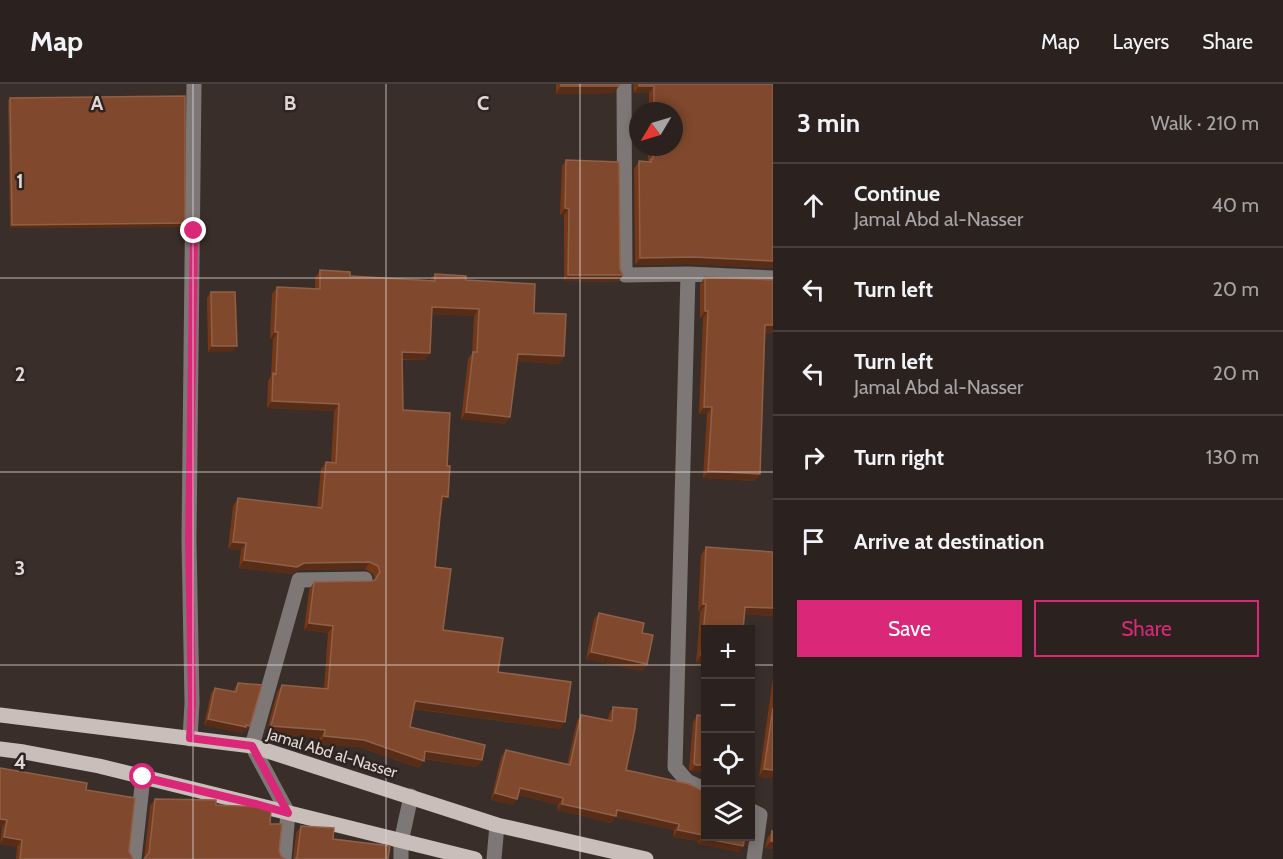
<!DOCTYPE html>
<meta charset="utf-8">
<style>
body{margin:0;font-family:Cabin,sans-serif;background:#332a29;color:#f1f3f6}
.controls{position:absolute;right:18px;bottom:18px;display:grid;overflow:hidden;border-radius:0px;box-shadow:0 3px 9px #0003}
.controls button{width:54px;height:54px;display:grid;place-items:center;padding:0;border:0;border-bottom:2px solid #473f3e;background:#2b2220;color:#f1f3f6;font:30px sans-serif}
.compass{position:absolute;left:629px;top:18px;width:54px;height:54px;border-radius:50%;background:#2b2220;box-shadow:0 3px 9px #0003;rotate:232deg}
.stop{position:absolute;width:18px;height:18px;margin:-14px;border:4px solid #db2777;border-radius:50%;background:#fff}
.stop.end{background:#db2777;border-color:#fff;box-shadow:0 2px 6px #0008}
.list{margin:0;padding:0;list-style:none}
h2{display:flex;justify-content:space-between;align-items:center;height:78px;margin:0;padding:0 24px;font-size:26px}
h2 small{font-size:20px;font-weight:400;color:#a6a4a5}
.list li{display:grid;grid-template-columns:39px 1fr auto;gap:18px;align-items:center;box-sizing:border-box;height:84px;padding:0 24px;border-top:2px solid #473f3e}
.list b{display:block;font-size:22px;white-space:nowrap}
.list p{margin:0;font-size:20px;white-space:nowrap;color:#a6a4a5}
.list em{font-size:20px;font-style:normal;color:#a6a4a5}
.actions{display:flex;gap:12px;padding:18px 24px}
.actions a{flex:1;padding:14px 0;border:2px solid #db2777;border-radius:0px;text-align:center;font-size:21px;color:#db2777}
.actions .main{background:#db2777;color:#fff}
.icon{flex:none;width:33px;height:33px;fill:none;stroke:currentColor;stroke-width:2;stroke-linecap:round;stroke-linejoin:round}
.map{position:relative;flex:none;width:773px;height:775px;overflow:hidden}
header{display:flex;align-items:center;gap:36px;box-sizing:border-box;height:84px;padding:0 30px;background:#2b2220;border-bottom:2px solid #473f3e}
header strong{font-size:28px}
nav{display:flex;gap:33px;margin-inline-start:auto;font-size:21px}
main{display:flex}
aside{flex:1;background:#2b2220}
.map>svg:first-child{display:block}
</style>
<header>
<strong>Map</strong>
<nav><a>Map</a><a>Layers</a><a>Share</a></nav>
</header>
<main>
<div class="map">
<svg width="773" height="775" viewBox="0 0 773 775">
<rect width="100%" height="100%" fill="#392e2a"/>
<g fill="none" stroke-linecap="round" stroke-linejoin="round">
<!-- minor -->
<path stroke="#7d7875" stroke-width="15" d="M624 0 625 191 688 190 773 194
M688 190 675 683 687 697 706 706
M190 655 192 619 189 456 194 0
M750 726 760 731 754 775
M134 775 143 693
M284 775 288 729 252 662 299 496 365 495
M401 775V758L411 712
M494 775 497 741"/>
<!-- major -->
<path stroke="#c9beb9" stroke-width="15" d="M0 631 252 662 497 741 646 775
M0 665 24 668 99 682 475 775"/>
</g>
<!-- wall -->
<path fill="#743819" d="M556 0H619L614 9 556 10Z
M633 0H773V184L688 180 635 181 634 85 639 77 648 78V63H674V27H649V9H634Z
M10 14 183 143 10 144 8 17Z
M566 76 623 191 618 198 564 197V131H560L562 82Z
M320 186 350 192 430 196 435 190 466 196 534 229 564 272 559 280 517 277 510 333 505 340 461 335 468 275 472 269 474 232 432 230 430 269 425 276H402L403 326 443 420H441L435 483 443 546 498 588 560 645 413 625 410 643 482 676 477 683 424 675 419 684 359 663 319 660 320 654 266 649 277 608 282 601 324 604 328 549 304 546 309 506 314 498 371 497 375 495 373 490 365 485 299 486 292 490 239 484 241 466 228 465 233 422 238 414 317 424 321 385 326 378H331L334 327 267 324 268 297 271 292 273 255H270L272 210 277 203 315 205V194Z
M705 193 773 196V249H765L760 390 755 397 703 394 707 330H699L703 234H700V200Z
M211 208 232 268H208L207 214Z
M706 463 773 468V532L744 530 705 546V579H696L700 528 698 527 701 471Z
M599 529 647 580 642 587 586 575 594 535Z
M773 594V694L759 693Z
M238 599 246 647H243L241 649 204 641 211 609 215 604 233 607Z
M613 623 626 686 705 717 751 755 746 762 743 761 739 768 698 760V757L673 753 674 746 615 733 611 739 557 726 558 721 518 711 517 715 513 721 491 716 501 673 506 666 567 681 577 637 581 631 608 636 609 630Z
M697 631 705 688 691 687 689 685 693 638Z
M0 684 86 706 129 767 133 775H16L17 763 0 760 2 743H0Z
M155 715 216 721 270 740 281 772 285 775H144L150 722Z
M301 742 333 755 388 775H293L296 749Z
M772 747 773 765 765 764 767 755Z"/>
<!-- shaded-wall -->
<path fill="#582d17" d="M561 2H619L614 9 556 10Z
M639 2H654L649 9H634Z
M565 124 569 125 564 131H560Z
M185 139 183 143 10 144 12 141Z
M693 173 773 177V184L688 180 635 181 640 174Z
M568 191H623L618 198 564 197Z
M432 223 479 225 474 232 427 230Z
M705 227H708L703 234H700Z
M765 241H773V249L760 248Z
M275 248H278L273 255H270Z
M212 262H237L232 268H208Z
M402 268 430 269 425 276 397 275Z
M518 270 564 272 559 280 513 277Z
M272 317 339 320 334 327 267 324Z
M704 323H712L707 330H699Z
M466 328 510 333 505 340 461 335Z
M708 387 760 390 755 397 703 394Z
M442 412 448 413 443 420 437 419Z
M233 458 246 459 241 466 228 465Z
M244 476 304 479 370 478 365 485 299 486 292 490 239 484Z
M703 520H706L700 528 698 527Z
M745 523 773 524V532L740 530Z
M309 539 333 542 328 549 304 546Z
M591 568 647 580 642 587 586 575Z
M701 571 705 572V579H696Z
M415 617 565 638 560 645 410 624Z
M208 635 246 641 250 642 246 647H243L241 649 204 641Z
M271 642 325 646 320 654 266 649Z
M324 652 364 656 424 677 419 684 359 663 319 660Z
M425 667 482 676 477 683 420 674Z
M696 681H705V688L691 687Z
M764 685 773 686V694L759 693Z
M520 704 563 714 558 721 515 710Z
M495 709 517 715 513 721 491 716Z
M562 720 617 726 679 740 674 746 615 733 611 739 557 726Z
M0 735 7 736 2 743H0Z
M678 746 703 751 698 757 673 753Z
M4 753 22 756 17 763 0 760Z
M702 754 743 762 739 768 698 760Z
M745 754 751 755 746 762 740 761Z
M771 757H773V765L765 764Z"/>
<!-- building -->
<path fill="#80492e" stroke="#8f6048" stroke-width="1.5" d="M561 0H619V2H561Z
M639 0H773V177L693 173 640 174 639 77 651 78V75H653V63H674V27H654V2H639Z
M185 12V139L12 141 10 14Z
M566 76 619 78 620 185 623 191H568L569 125 565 124Z
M320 186 350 188V192L435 197V190L466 192V196L535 200 534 229 566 230 564 272 518 270 510 333 466 328 473 268H477L479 225 432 223 430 269 402 268 403 326 450 329 447 382H450L448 413 442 412 435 483 451 485 443 546 503 554 498 588 571 598 565 638 415 617 410 643 485 661 482 676 425 667 424 677 364 656 324 652 325 646 271 642 282 601 328 605 333 542 309 539 314 498 371 497 375 496 380 488 378 482 370 478 304 479 297 483 244 476 246 459 233 458 238 414 322 424 326 378 336 379 339 320 272 317 273 289 276 290 278 248H275L277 203 320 205Z
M705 193 773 196V241H765L760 390 708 387 712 323H704L708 227H705Z
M211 208H235L237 262H212Z
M706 463 773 468V524L745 523 743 546H705V572L701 571 706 520H703Z
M599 529 644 539 642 549 653 551 647 580 591 568Z
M238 599 262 601 250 642 246 641V643L208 635 215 604 236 608Z
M613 623 637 625 635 644 626 686 689 700 705 708V753H750V738L753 740 751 755 745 754 743 762 702 754 703 751 678 746 679 740 617 726 616 732 562 720 563 714 520 704 517 715 495 709 506 666 570 681 581 631 612 637Z
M773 624V686L764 685Z
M697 631 705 632V681H696L694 679Z
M0 684 87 699 86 706 135 714 129 767 133 775H20L22 756 4 753 7 736 0 735Z
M155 715 216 716V721L259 723 271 726 270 740H282L279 767 281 772 285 775H144L149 769Z
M301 742 334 744 333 755 390 762 388 775H295L297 773Z
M772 747 773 748V757H771Z"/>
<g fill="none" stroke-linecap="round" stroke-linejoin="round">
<!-- route -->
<path stroke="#db2777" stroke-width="8" d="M143 693 256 720 288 729 252 662 190 654 192 619 189 456 194 147"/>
</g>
<!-- grid -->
<path fill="none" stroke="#e0d9d6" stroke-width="1.5" stroke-opacity="0.55" d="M193 0V775M386 0V775M580 0V775M0 194H773M0 388H773M0 581H706M750 581H773"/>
<g text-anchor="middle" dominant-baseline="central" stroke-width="5" stroke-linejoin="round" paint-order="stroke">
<!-- street labels -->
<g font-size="16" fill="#e0d9d6" stroke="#2f2420">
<text transform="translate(332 669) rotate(17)">Jamal Abd al-Nasser</text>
</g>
</g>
<g font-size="20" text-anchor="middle" font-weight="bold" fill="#e0d9d6" stroke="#2f2420" stroke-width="5" stroke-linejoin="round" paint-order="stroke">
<text x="97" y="26">A</text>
<text x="290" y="26">B</text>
<text x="483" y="26">C</text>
<text x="20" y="104">1</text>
<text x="20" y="297">2</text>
<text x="20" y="491">3</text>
<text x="20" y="685">4</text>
</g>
</svg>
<div class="controls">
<button>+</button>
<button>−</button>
<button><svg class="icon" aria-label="locate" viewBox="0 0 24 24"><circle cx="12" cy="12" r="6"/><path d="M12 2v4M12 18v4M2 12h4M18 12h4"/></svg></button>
<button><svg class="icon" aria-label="layers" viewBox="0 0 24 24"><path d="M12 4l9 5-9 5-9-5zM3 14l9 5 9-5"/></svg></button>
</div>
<svg class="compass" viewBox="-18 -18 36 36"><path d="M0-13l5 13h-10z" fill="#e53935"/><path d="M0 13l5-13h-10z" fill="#a6a4a5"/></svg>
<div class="stop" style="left:143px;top:693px"></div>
<div class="stop end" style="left:194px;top:147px"></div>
</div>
<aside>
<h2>3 min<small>Walk · 210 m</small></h2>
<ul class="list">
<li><svg class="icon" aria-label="ahead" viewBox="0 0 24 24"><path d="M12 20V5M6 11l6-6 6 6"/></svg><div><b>Continue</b><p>Jamal Abd al-Nasser</p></div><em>40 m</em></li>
<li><svg class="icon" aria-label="left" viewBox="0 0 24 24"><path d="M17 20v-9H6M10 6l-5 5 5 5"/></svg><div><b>Turn left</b></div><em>20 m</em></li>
<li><svg class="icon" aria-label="left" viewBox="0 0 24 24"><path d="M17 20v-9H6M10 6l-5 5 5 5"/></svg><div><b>Turn left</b><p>Jamal Abd al-Nasser</p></div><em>20 m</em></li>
<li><svg class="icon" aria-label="right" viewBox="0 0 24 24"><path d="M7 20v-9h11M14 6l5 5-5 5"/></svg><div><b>Turn right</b></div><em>130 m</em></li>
<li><svg class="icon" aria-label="arrive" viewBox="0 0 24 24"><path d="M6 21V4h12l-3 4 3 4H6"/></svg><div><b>Arrive at destination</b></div></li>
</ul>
<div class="actions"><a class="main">Save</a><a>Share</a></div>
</aside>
</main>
